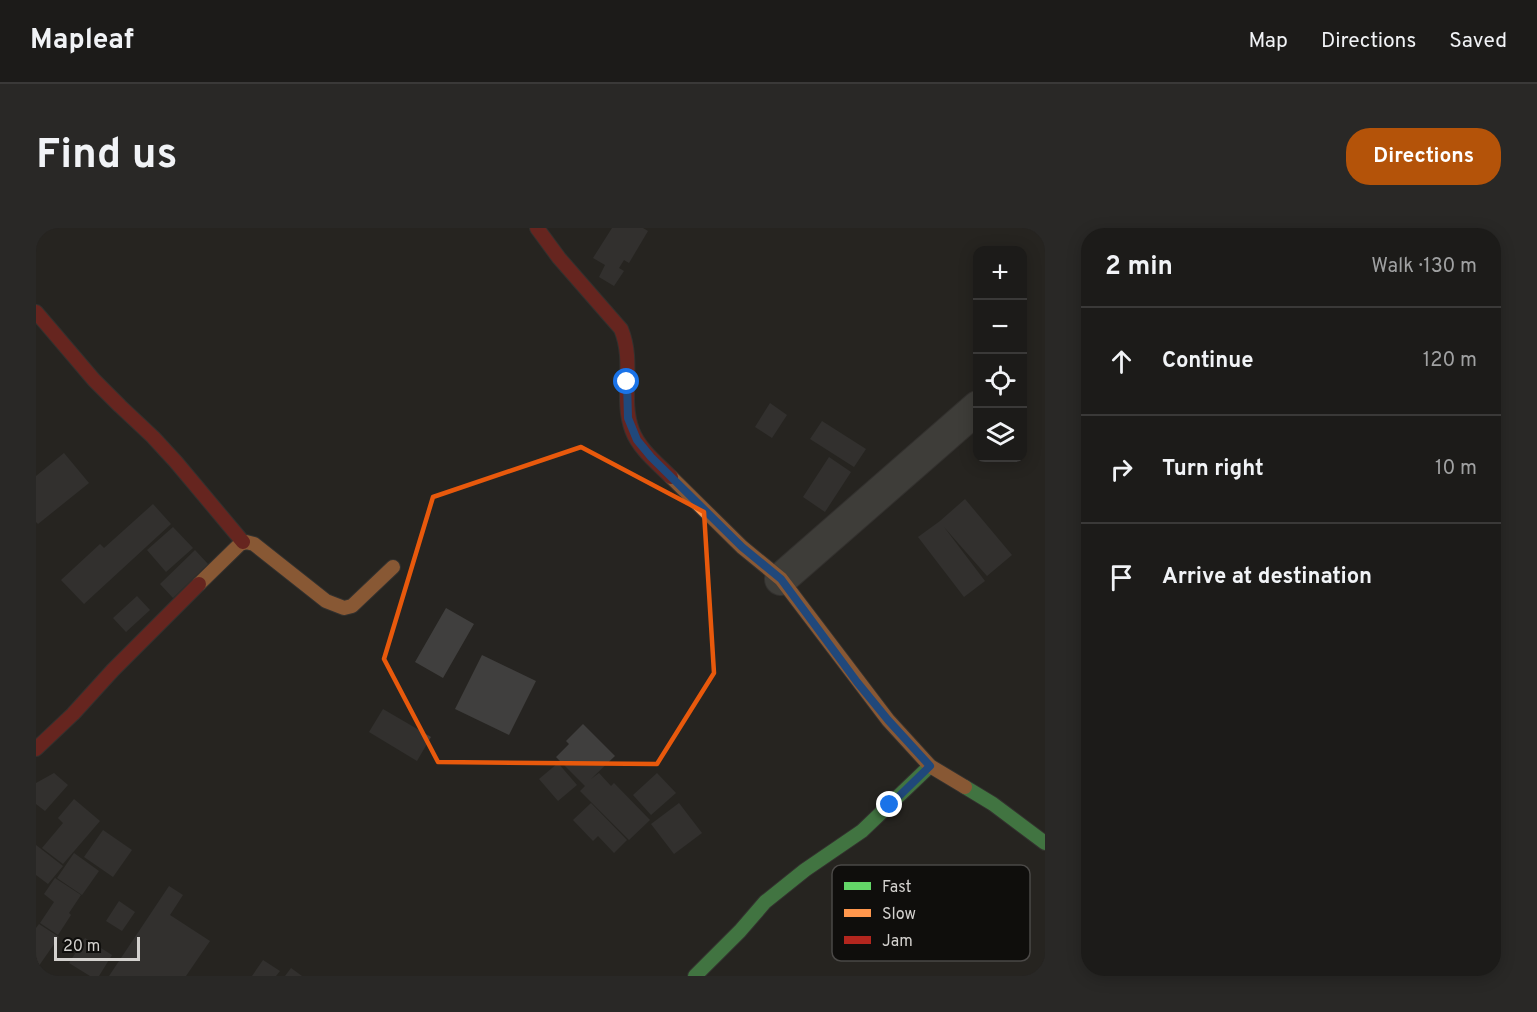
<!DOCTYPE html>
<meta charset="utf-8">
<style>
body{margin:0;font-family:Overpass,sans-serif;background:#292826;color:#f1f3f6}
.controls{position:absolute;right:18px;top:18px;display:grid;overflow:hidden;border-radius:12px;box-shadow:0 3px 15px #0003}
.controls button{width:54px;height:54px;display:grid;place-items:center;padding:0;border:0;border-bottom:2px solid #3a3938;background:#1c1b19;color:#f1f3f6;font:30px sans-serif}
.scale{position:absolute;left:18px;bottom:15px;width:86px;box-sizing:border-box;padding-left:6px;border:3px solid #d3d1ce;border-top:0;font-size:16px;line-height:21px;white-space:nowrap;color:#d3d1ce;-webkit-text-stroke:4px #0f0e0c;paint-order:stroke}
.stop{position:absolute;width:18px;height:18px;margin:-14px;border:4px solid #1a73e8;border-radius:50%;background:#fff}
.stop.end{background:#1a73e8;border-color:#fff;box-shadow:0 2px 6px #0008}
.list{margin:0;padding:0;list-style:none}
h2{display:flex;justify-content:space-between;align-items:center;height:78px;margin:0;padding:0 24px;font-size:26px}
h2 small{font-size:20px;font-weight:400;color:#a0a1a2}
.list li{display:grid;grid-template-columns:39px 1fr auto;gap:18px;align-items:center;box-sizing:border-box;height:108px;padding:0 24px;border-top:2px solid #3a3938}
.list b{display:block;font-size:22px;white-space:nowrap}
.list em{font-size:20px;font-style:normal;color:#a0a1a2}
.icon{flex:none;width:33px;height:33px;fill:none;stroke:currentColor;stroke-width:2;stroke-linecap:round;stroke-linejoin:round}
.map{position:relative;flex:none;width:1009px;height:748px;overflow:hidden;border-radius:24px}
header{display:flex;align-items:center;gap:36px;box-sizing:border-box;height:84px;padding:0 30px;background:#1c1b19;border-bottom:2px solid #3a3938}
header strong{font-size:28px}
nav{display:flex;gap:33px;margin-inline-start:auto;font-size:21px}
.intro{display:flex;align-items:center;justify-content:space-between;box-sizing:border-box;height:144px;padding:0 36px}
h1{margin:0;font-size:42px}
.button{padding:15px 27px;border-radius:24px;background:#b45309;color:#fff;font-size:21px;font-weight:700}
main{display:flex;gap:36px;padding:0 36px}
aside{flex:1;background:#1c1b19;border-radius:24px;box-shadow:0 3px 15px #0003}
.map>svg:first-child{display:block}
</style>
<header>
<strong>Mapleaf</strong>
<nav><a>Map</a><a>Directions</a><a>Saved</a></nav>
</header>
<div class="intro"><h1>Find us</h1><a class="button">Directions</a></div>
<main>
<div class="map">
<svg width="1009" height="748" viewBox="0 0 1009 748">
<rect width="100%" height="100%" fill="#262421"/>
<!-- building -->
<path fill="#403f3e" d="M576 0H607L612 3 593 35 588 32 583 40 588 43 578 58 563 49 569 37 557 30Z
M734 175 751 187 736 210 719 199Z
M786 193 830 221 818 239 774 211Z
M28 225 53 255 2 296 0 294V248Z
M793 229 815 244 789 284 767 269Z
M929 271 976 327 951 348 908 299 949 353 928 369 882 309 904 293Z
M117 276 135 296 48 376 25 352 64 316 68 320Z
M137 299 157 320 130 344 111 322Z
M159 322 172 336 137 370 124 356Z
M101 368 114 382 90 404 77 390Z
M410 380 438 396 407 450 379 434Z
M446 427 500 453 473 507 419 481Z
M347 481 395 509 381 533 333 504Z
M547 496 579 528 555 551 563 545 575 558 578 555 614 592 593 612 544 563 549 558 520 529 533 516 530 513Z
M522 535 541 557 522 573 503 551Z
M18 545 32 557 9 583 0 576V555Z
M621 545 640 565 615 587 597 567Z
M38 571 64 593 27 636 6 620 27 595 22 590Z
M555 575 591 612 578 625 562 608 557 613 537 592Z
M643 575 666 605 638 626 615 596Z
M67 602 96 622 77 649 48 629Z
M0 617 27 638 12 656 0 647Z
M38 625 63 643 46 667 21 650Z
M19 650 45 667 33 685 35 687 22 707 4 695 18 674 8 666Z
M133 658 147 667 134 687 174 713 150 748H73Z
M83 673 99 684 86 703 70 693Z
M3 696 23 709 0 742V700Z
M49 710 76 727 63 748H54L33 735Z
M227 732 244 743 240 748H216Z
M255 740 266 748H249Z"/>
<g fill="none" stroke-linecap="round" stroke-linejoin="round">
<defs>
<path id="street" d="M745 351 942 179"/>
<path id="fast" d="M929 559 957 576 1009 615
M659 748 704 703 729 674 769 642 826 603 894 538"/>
<path id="slow" d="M635 249 706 319 745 351 852 492 894 538 929 559
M163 356 204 316 210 314 218 316 290 373 308 380 316 378 357 339"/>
<path id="jam" d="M501 0 523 30 585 101C599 135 584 169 596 202 603 221 621 235 635 249
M0 84 58 152 84 178 117 209 140 234 207 314
M0 521 37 486 77 442 163 356"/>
</defs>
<!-- street casing -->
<use href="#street" stroke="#42403e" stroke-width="34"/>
<!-- fast casing -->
<use href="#fast" stroke="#42403e" stroke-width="16"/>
<!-- slow casing -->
<use href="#slow" stroke="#42403e" stroke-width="16"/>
<!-- jam casing -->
<use href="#jam" stroke="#42403e" stroke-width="16"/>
<!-- street -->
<use href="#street" stroke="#5c5b58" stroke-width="32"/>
<!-- fast -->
<use href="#fast" stroke="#63d668" stroke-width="14"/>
<!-- slow -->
<use href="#slow" stroke="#ff974d" stroke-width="14"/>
<!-- jam -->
<use href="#jam" stroke="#b3261e" stroke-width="14"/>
</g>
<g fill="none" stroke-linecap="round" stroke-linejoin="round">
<!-- route -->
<path stroke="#1a73e8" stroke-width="8" d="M591 154 592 190 601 212 615 229 706 319 745 351 821 454 852 492 894 538 854 577"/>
</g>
<!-- marked area -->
<path d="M0 0H1009V748H0ZM545 219 668 284 678 445 621 536 402 534 348 431 397 269Z" fill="#262421" fill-opacity=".55" fill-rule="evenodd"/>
<path fill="none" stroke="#e8590c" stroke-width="4.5" stroke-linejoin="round" d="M545 219 668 284 678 445 621 536 402 534 348 431 397 269Z"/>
<!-- legend -->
<rect x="796" y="637" width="198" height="96" rx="9" fill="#0f0e0c" stroke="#4a4846" stroke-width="1.5"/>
<rect x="808" y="654" width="27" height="8" fill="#63d668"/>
<rect x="808" y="681" width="27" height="8" fill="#ff974d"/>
<rect x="808" y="708" width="27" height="8" fill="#b3261e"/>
<g font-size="16" fill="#d3d1ce">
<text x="846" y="664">Fast</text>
<text x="846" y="691">Slow</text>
<text x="846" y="718">Jam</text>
</g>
</svg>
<div class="controls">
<button>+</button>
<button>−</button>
<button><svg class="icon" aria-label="locate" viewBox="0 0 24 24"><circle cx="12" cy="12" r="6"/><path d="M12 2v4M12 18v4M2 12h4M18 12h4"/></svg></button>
<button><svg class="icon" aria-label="layers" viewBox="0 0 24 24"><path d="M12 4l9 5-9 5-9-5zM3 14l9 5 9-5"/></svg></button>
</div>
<div class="scale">20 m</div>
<div class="stop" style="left:591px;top:154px"></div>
<div class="stop end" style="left:854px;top:577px"></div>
</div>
<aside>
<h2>2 min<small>Walk · 130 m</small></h2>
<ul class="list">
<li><svg class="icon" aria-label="ahead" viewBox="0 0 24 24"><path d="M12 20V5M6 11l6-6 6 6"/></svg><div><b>Continue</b></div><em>120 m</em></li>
<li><svg class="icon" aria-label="right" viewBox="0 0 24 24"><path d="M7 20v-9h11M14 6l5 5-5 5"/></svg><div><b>Turn right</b></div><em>10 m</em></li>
<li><svg class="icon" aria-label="arrive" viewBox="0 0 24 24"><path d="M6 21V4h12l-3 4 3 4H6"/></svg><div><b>Arrive at destination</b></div></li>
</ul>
</aside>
</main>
